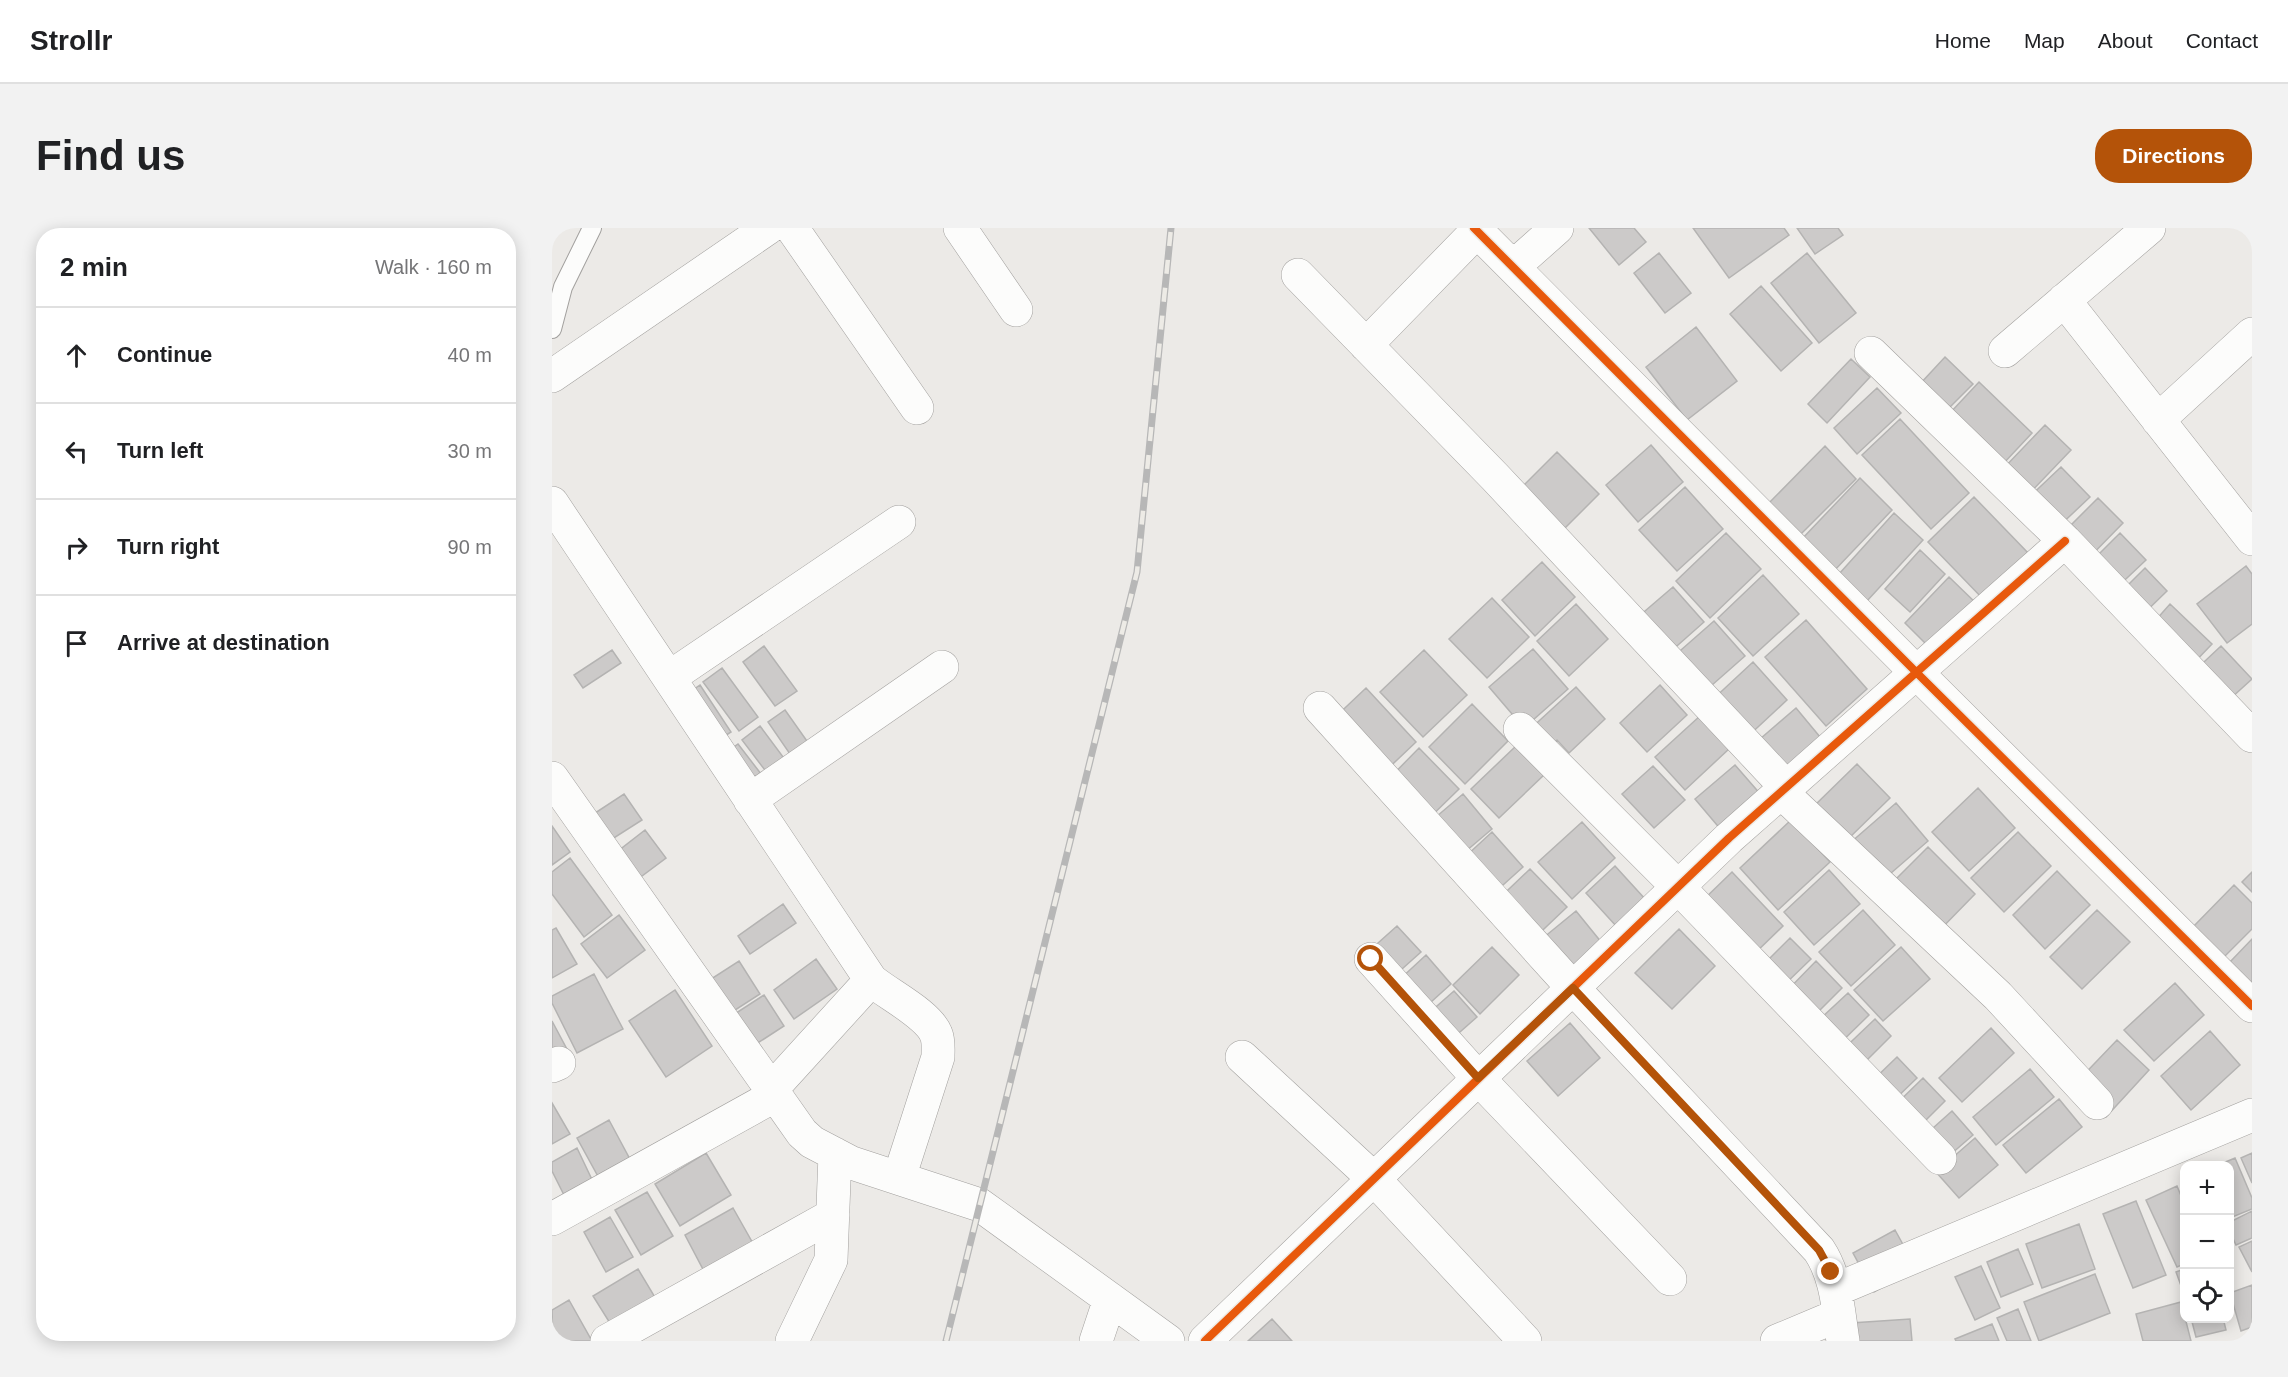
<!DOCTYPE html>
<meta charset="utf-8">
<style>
body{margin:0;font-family:Arial,sans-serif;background:#f2f2f2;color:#202124}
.controls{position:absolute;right:18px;bottom:18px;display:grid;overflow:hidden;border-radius:12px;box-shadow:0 3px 15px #0003}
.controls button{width:54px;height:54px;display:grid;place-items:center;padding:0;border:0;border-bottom:2px solid #e0e0e0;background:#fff;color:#202124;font:30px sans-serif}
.stop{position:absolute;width:18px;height:18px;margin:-14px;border:4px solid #b45309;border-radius:50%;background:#fff}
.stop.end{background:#b45309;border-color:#fff;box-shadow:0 2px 6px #0008}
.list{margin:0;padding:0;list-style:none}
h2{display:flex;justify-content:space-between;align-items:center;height:78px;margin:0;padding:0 24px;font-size:26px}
h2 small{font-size:20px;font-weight:400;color:#757577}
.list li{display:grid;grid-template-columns:39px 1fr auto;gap:18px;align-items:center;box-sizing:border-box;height:96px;padding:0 24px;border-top:2px solid #e0e0e0}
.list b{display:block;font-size:22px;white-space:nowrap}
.list em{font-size:20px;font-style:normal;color:#757577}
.icon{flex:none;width:33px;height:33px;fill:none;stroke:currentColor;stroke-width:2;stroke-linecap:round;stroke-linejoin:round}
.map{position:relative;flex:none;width:1700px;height:1113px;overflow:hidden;border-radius:24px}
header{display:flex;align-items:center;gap:36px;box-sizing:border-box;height:84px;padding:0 30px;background:#fff;border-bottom:2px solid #e0e0e0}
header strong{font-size:28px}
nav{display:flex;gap:33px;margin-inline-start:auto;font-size:21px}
.intro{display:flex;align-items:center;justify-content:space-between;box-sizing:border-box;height:144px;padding:0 36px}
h1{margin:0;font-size:42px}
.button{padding:15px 27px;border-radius:24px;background:#b45309;color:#fff;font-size:21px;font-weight:700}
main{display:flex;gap:36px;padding:0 36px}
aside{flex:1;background:#fff;border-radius:24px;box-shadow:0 3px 15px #0003}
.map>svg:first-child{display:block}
</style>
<header>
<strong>Strollr</strong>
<nav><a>Home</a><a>Map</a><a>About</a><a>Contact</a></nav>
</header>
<div class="intro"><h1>Find us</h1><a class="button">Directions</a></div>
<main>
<aside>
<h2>2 min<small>Walk · 160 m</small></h2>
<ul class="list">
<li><svg class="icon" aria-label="ahead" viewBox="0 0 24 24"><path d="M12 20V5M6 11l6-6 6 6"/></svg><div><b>Continue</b></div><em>40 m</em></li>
<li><svg class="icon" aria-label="left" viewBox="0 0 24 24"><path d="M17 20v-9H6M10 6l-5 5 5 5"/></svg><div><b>Turn left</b></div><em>30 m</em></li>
<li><svg class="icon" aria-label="right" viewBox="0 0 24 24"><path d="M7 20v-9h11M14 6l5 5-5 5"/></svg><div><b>Turn right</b></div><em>90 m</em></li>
<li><svg class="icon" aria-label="arrive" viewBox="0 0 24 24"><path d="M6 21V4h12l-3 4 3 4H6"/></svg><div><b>Arrive at destination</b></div></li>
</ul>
</aside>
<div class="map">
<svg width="1700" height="1113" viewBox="0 0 1700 1113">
<rect width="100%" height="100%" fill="#eceae7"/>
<!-- building -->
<path fill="#cccac9" stroke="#b4b3b2" stroke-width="1.5" d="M1037 0H1082L1094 14 1067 37Z
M1141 0H1232L1237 7 1177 50Z
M1245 0H1286L1291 7 1263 26Z
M1107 25 1139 65 1113 85 1082 45Z
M1255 25 1304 85 1267 115 1219 55Z
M1209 58 1260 115 1229 143 1178 86Z
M1144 99 1185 153 1135 192 1094 139Z
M1393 129 1421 156 1395 182 1368 156Z
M1299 131 1318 149 1275 195 1256 176Z
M1427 154 1480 205 1451 236 1398 185Z
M1325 160 1349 185 1305 226 1282 200Z
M1348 191 1417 265 1379 301 1310 227Z
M1493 197 1519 222 1475 268 1449 243Z
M1099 217 1131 254 1086 294 1054 257Z
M1273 218 1304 251 1246 309 1215 277Z
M1005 224 1047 266 1010 303 968 261Z
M1509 239 1538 269 1501 304 1472 274Z
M1308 250 1340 282 1281 344 1249 312Z
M1133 259 1171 301 1125 343 1087 302Z
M1422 269 1479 328 1433 373 1376 314Z
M1546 270 1571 295 1528 339 1502 314Z
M1342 285 1371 312 1315 373 1287 346Z
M1174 305 1209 341 1158 390 1124 353Z
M1568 305 1594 332 1557 367 1532 341Z
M1368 322 1393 346 1358 384 1333 361Z
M990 334 1023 369 983 408 950 372Z
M1694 338 1700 346V396L1675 415 1645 376Z
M1593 340 1615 363 1581 396 1559 374Z
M1211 347 1247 386 1201 428 1166 390Z
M1397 349 1428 379 1383 425 1353 395Z
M1121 359 1152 394 1117 425 1086 389Z
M940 370 977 409 935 450 897 411Z
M1024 376 1056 411 1017 448 985 413Z
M1618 376 1660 416 1636 441 1595 402Z
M1254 392 1315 461 1274 498 1213 429Z
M1162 393 1193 428 1151 465 1121 429Z
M212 418 245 463 223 478 191 434Z
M1669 418 1700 451 1667 481 1637 448Z
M981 421 1016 461 972 500 937 459Z
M60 422 69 435 31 460 22 447Z
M872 422 915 467 871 509 828 464Z
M1201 434 1235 472 1192 512 1158 474Z
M170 440 206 489 187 503 151 454Z
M148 457 179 504 156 519 125 473Z
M1108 457 1135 487 1095 524 1068 495Z
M1024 459 1053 491 1017 525 1005 512 994 523 976 503Z
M814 460 864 514 826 550 776 496Z
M920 476 956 513 913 556 877 519Z
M1244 480 1273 515 1237 546 1208 511Z
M233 482 267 530 249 542 216 494Z
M1149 487 1178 520 1133 562 1103 529Z
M208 498 240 541 222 554 190 512Z
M186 516 216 555 167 530Z
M965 517 993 546 947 590 919 561Z
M867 520 907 561 862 605 823 565Z
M1305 536 1338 570 1293 614 1260 580Z
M1183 537 1210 568 1170 603 1143 571Z
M1101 538 1133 572 1102 600 1070 566Z
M1426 560 1463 600 1417 643 1380 604Z
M72 566 90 592 54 615 37 589Z
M911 566 940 601 900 635 871 600Z
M1344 575 1376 613 1331 652 1298 615Z
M1239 592 1278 634 1226 682 1188 640Z
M1030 594 1063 630 1020 671 986 634Z
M0 598 18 624 0 637Z
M93 602 114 630 82 654 61 627Z
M940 604 971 639 931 675 900 641Z
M1466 604 1499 638 1452 684 1419 650Z
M1376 619 1423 666 1384 706 1337 658Z
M18 630 60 687 32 709 0 666V644Z
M1063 638 1094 672 1065 699 1034 665Z
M978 641 1015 679 972 720 936 681Z
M1277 642 1308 676 1262 717 1232 684Z
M1505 643 1538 677 1493 721 1461 687Z
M1180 644 1231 698 1198 730 1147 676Z
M1700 644V664L1690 654Z
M1682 657 1700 675V701L1669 732 1639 701Z
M231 676 244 695 198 726 186 708Z
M1311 682 1343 717 1299 758 1267 724Z
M1545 682 1578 714 1530 761 1498 729Z
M1024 683 1054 720 1010 756 980 719Z
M67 687 93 722 55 750 29 716Z
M845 698 869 724 831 758 807 732Z
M4 700 25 736 0 750V702Z
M1127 701 1163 738 1120 781 1083 745Z
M1238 710 1259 731 1229 760 1209 739Z
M1700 711V758L1677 735Z
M940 719 967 747 928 786 901 757Z
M1349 719 1378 751 1331 793 1302 762Z
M874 727 899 756 858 793 833 765Z
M264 731 285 761 242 791 222 762Z
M187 733 208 766 177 786 156 753Z
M1264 733 1290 760 1254 796 1228 770Z
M42 746 71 801 25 825 0 775V768Z
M1623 755 1652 787 1602 833 1572 802Z
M123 762 160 818 114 849 77 793Z
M902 763 925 789 883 826 860 800Z
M1296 765 1317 787 1275 828 1253 805Z
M212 767 232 798 198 820 178 789Z
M1323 791 1339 808 1298 849 1281 831Z
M0 793 17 825 0 834Z
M1018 795 1048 830 1006 868 975 833Z
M1439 800 1462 825 1410 874 1387 850Z
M1658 803 1688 837 1639 882 1609 848Z
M1565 812 1597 842 1554 889 1521 858Z
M1345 829 1365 850 1336 878 1316 857Z
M1478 841 1502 869 1444 917 1421 889Z
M1371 850 1393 873 1354 912 1331 889Z
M1507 871 1530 899 1474 945 1451 917Z
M0 875 18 906 0 916Z
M1400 883 1421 907 1383 940 1362 917Z
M57 892 80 935 48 952 25 910Z
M1423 910 1446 937 1407 970 1384 944Z
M25 920 43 958 15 973 0 943V934Z
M154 925 179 967 128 998 103 956Z
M1700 925V955L1689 930Z
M1683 930 1700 970V981L1678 990V938H1664Z
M1625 958 1632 975V1036L1625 1039 1594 972Z
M95 964 121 1008 89 1027 63 982Z
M1584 973 1614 1047 1581 1060 1551 986Z
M181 980 203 1019 154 1047 133 1007Z
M1700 983V1010L1684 1017 1678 1004V994Z
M58 989 81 1029 54 1044 32 1004Z
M1527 996 1543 1041 1490 1060 1474 1016Z
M1343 1002 1364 1040 1322 1064 1301 1025Z
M1700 1013V1044L1687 1019Z
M1466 1021 1481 1056 1449 1069 1435 1034Z
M1429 1038 1448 1080 1423 1092 1403 1049Z
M86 1041 110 1081 66 1108 41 1068Z
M1632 1041V1066L1624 1044Z
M1543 1046 1558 1085 1487 1113 1472 1074Z
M1700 1057V1099L1689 1103 1678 1065Z
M17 1072 40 1113H1L0 1082Z
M1629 1074 1639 1113H1591L1584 1086Z
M1466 1081 1479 1113H1455L1445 1090Z
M1639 1090H1671L1674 1102 1644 1109Z
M720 1091 740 1113H696Z
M1358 1091 1360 1113H1300L1299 1095Z
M1440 1096 1447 1113H1404L1403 1111Z"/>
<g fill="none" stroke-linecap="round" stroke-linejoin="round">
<defs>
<path id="service" d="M0 101 11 59 40 0"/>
<path id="minor" d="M240 0 365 180
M408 0 464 82
M922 0 1364 444 1700 778
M961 39 1005 0
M746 47 943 249 1234 559
M1512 72 1700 311
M814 117 925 3
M1453 123 1597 0
M1319 125 1513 313 1700 508
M0 148 216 0
M1606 192 1700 106
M0 275 319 752C337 767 376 786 384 806 387 813 386 821 386 829L347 950
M118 449 347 294
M768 480 1021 760 1267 1022C1285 1049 1286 1082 1291 1113
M968 501 1126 659 1388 930
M0 550 250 905 260 914 300 935 428 977 616 1113
M1229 564 1446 768 1545 875
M198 572 390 439
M819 731 926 850 1118 1051
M690 829 822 951 973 1113
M0 838 7 835
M218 863 319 752
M0 991 222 868
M1283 1062 1700 887
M55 1113 281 987
M240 1113 279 1032 283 926
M544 1113 558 1071
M653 1113 1177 610 1513 313
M1225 1113 1287 1087"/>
</defs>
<!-- service casing -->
<use href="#service" stroke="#a2a09e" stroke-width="20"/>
<!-- minor casing -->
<use href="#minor" stroke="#a2a09e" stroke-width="34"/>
<!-- service -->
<use href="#service" stroke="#fcfcfb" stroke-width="18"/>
<!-- minor -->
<use href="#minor" stroke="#fcfcfb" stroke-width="33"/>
<defs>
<path id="rail" d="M394 1113 585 344 619 0"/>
</defs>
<!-- rail casing -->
<use href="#rail" stroke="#b7b7b7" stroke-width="7"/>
<!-- rail -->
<use href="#rail" stroke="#edebe6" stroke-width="4.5" stroke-dasharray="14" stroke-linecap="butt"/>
<defs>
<path id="cycleway" d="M922 0 1364 444 1700 778
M653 1113 1177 610 1513 313"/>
</defs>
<!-- cycleway casing -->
<use href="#cycleway" stroke="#edebe6" stroke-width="11"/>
<!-- cycleway -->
<use href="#cycleway" stroke="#e8590c" stroke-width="8"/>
</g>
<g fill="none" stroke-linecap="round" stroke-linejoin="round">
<!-- route -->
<path stroke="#b45309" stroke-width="8" d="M819 731 926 850 1021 760 1267 1022 1279 1044"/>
</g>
</svg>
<div class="controls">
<button>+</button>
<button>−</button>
<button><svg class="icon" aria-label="locate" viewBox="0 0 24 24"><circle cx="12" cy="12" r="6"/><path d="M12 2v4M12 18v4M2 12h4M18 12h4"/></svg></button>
</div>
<div class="stop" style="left:819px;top:731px"></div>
<div class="stop end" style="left:1279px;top:1044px"></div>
</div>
</main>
